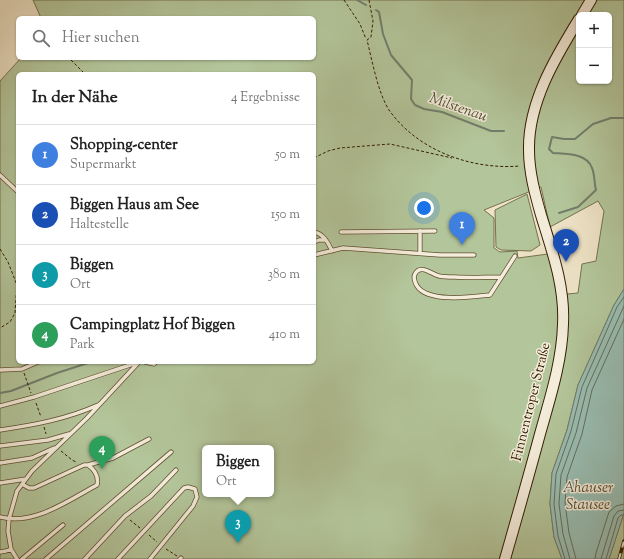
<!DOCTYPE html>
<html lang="de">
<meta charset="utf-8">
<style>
body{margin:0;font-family:"Sorts Mill Goudy",serif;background:#f6f6f6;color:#222}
.controls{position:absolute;right:12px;top:12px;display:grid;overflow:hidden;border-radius:6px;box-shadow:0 1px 3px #0004}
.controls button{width:36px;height:36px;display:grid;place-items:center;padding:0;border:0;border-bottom:1px solid #e0e0e0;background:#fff;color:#222;font:20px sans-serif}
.you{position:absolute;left:424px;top:208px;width:14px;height:14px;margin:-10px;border:3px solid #fff;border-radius:50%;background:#1a73e8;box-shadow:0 0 0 6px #1a73e833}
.badge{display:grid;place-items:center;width:26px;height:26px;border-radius:50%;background:#8f2418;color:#fff;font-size:13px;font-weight:700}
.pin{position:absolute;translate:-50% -33px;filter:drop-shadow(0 1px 2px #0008)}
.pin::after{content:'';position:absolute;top:21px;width:14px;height:12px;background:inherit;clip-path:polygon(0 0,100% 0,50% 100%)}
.popup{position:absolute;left:202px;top:445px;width:72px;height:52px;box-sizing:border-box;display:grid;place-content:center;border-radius:6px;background:#fff;filter:drop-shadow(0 1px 3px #0005);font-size:13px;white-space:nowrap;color:#767676}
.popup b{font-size:15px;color:#222}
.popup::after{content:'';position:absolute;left:50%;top:100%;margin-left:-8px;border:8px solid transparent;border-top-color:#fff}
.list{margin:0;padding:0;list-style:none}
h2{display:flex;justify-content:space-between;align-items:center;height:52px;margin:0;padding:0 16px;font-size:17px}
h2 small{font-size:13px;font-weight:400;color:#767676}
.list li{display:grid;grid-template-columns:26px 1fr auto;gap:12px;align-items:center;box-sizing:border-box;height:60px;padding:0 16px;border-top:1px solid #e0e0e0}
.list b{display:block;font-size:15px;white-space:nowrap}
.list p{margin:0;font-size:13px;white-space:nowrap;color:#767676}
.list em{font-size:13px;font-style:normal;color:#767676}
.icon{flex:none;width:22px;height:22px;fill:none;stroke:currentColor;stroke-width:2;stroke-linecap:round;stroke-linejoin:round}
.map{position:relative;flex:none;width:624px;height:559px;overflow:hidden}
.search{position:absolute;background:#fff;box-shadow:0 1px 3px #0004;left:16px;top:16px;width:300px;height:44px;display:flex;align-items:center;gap:10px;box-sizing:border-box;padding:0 14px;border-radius:6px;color:#767676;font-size:15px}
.panel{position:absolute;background:#fff;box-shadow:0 1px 3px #0004;left:16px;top:72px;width:300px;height:292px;border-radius:6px}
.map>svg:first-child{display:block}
</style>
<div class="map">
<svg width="624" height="559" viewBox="0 0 624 559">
<rect width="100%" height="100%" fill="#eee3c7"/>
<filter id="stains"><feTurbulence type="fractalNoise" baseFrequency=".005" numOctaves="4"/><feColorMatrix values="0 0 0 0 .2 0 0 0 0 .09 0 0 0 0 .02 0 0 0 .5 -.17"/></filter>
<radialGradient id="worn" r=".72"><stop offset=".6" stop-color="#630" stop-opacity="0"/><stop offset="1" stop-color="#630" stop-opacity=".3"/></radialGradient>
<!-- green -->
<path fill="#b3c59a" stroke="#74724d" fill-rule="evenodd" d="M33 0H624V289L614 305 578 385 567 430 552 473 550 504 554 537 562 559H0V81L21 58H314V18H41ZM579 15H609V81H579ZM18 74H314V362H18ZM541 187 550 227 598 201 604 211 596 261 582 264 578 293 557 295 556 276 548 254 518 258 517 251 500 252 494 248V218L484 210ZM205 448H271V494H205Z
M527 194 540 245 531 251 501 250 496 247 495 210Z
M624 513V559H609Z"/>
<!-- water -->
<path fill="#99beb3" stroke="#717e6b" d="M624 289V513L609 559H562L554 537 550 504 552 473 567 430 578 385 614 305Z"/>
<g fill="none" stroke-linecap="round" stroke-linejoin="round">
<!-- shore -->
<path stroke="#666e5a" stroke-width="1" d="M565 559 558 536 554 504 556 474 571 431 582 387 617 307 624 297
M570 559 563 534 559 504 561 475 576 433 587 388 624 306
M576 559 569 533 565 503 567 477 582 434 592 390 624 319
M595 559 596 553 609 512 616 506 624 504
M601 559 614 516 618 511 624 510
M606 559 618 518 621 515H624"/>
<!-- stream -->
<path stroke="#717e6b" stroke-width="2" d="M357 0 366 5
M376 10 379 12 383 34 391 55 412 80 411 99 415 105 424 109 442 112 491 131H504
M559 213 578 207 596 190C594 183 595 175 592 168 587 153 566 154 553 153L549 149 552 137 564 139H575L593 124 611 118H624
M0 393 11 391 57 373 91 362"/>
<defs>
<path id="lane" d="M0 175 18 192
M420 231V253
M314 232C324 234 328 243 332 251
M341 232 435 231
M314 242 319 240H326
M314 255 343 248 440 255H474
M501 277C486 277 470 278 455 277 450 277 444 277 439 276 433 275 420 263 415 274 413 277 415 283 417 286 428 303 472 297 490 295L515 256
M145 362 154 364 156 362
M0 370 22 369 38 362
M0 406 34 397 136 363
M0 430C34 425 67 419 98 405
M0 446 48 440 69 434
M0 463 32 458 54 448
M88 465 113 458 149 439
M0 483 26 479
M0 517C34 526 69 500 97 485 99 476 95 470 88 465H84L34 488H29L22 484
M0 552 6 551 11 549
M17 559 11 549 8 531 9 519 17 491 32 471 87 418 139 362
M22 559 63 525
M46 559 171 452
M85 559 125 516 151 496 176 470
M118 559 184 488 188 487 195 489 197 497 193 506 150 559
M180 559 181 558"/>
<path id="secondary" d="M582 15 591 0
M505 559C517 517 529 475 540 434 550 398 562 362 563 324 565 286 552 251 541 215 535 194 529 172 529 150 528 103 555 58 579 19"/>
</defs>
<!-- lane casing -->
<use href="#lane" stroke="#624f32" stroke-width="5"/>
<!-- secondary casing -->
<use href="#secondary" stroke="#341e00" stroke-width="12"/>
<!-- path -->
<path stroke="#341e00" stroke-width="1" stroke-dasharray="3 2" stroke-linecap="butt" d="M344 0 360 24 366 39
M369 0 373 21 371 37 367 40C372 60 378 93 389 110 418 151 472 170 520 166
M71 60 85 74
M314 158 328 151 340 148 390 144 452 158
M0 249 8 262 17 285 15 313 10 322 0 328
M24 373 31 393
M36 403 41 417
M44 427 46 434
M61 451 72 460 76 462
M130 520 140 528
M149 535 157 542
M166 549 177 556"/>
<!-- lane -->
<use href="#lane" stroke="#f4eddb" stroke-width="3.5"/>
<!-- secondary -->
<use href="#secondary" stroke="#f4eddb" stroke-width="10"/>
<defs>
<path id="rail" d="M619 559 624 541"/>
</defs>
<!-- rail casing -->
<use href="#rail" stroke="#341e00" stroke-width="3.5"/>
<!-- rail -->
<use href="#rail" stroke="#f4eddb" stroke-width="2" stroke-dasharray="6" stroke-linecap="butt"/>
</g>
<g text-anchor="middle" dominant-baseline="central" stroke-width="3" stroke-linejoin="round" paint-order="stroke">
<!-- street labels -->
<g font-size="14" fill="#341e00" stroke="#f4eddb">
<text transform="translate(532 402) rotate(-76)">Finnentroper Straße</text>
</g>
<!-- water labels -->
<g font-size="15" font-style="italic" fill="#524e36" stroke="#f4eddb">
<text transform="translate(458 108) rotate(19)">Milstenau</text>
<text x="588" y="488">Ahauser<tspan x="588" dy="17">Stausee</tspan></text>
</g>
</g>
<rect width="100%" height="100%" filter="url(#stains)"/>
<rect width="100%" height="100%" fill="url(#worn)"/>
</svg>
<div class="controls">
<button>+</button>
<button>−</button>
</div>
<div class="you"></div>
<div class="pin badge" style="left:462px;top:245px;background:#3f7fe0">1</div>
<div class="pin badge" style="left:566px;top:262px;background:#1a4fb4">2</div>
<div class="pin badge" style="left:238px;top:543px;background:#0f9aa8">3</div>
<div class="popup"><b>Biggen</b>Ort</div>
<div class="pin badge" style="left:102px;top:469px;background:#2e9e5b">4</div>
<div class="search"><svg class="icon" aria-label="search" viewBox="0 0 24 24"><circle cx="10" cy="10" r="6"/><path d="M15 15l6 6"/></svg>Hier suchen</div>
<section class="panel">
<h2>In der Nähe<small>4 Ergebnisse</small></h2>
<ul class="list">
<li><span class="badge" style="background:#3f7fe0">1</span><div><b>Shopping-center</b><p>Supermarkt</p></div><em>50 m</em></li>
<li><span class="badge" style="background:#1a4fb4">2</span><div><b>Biggen Haus am See</b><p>Haltestelle</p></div><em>150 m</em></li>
<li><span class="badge" style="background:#0f9aa8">3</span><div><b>Biggen</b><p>Ort</p></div><em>380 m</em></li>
<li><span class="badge" style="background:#2e9e5b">4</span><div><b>Campingplatz Hof Biggen</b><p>Park</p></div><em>410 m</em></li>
</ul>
</section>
</div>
